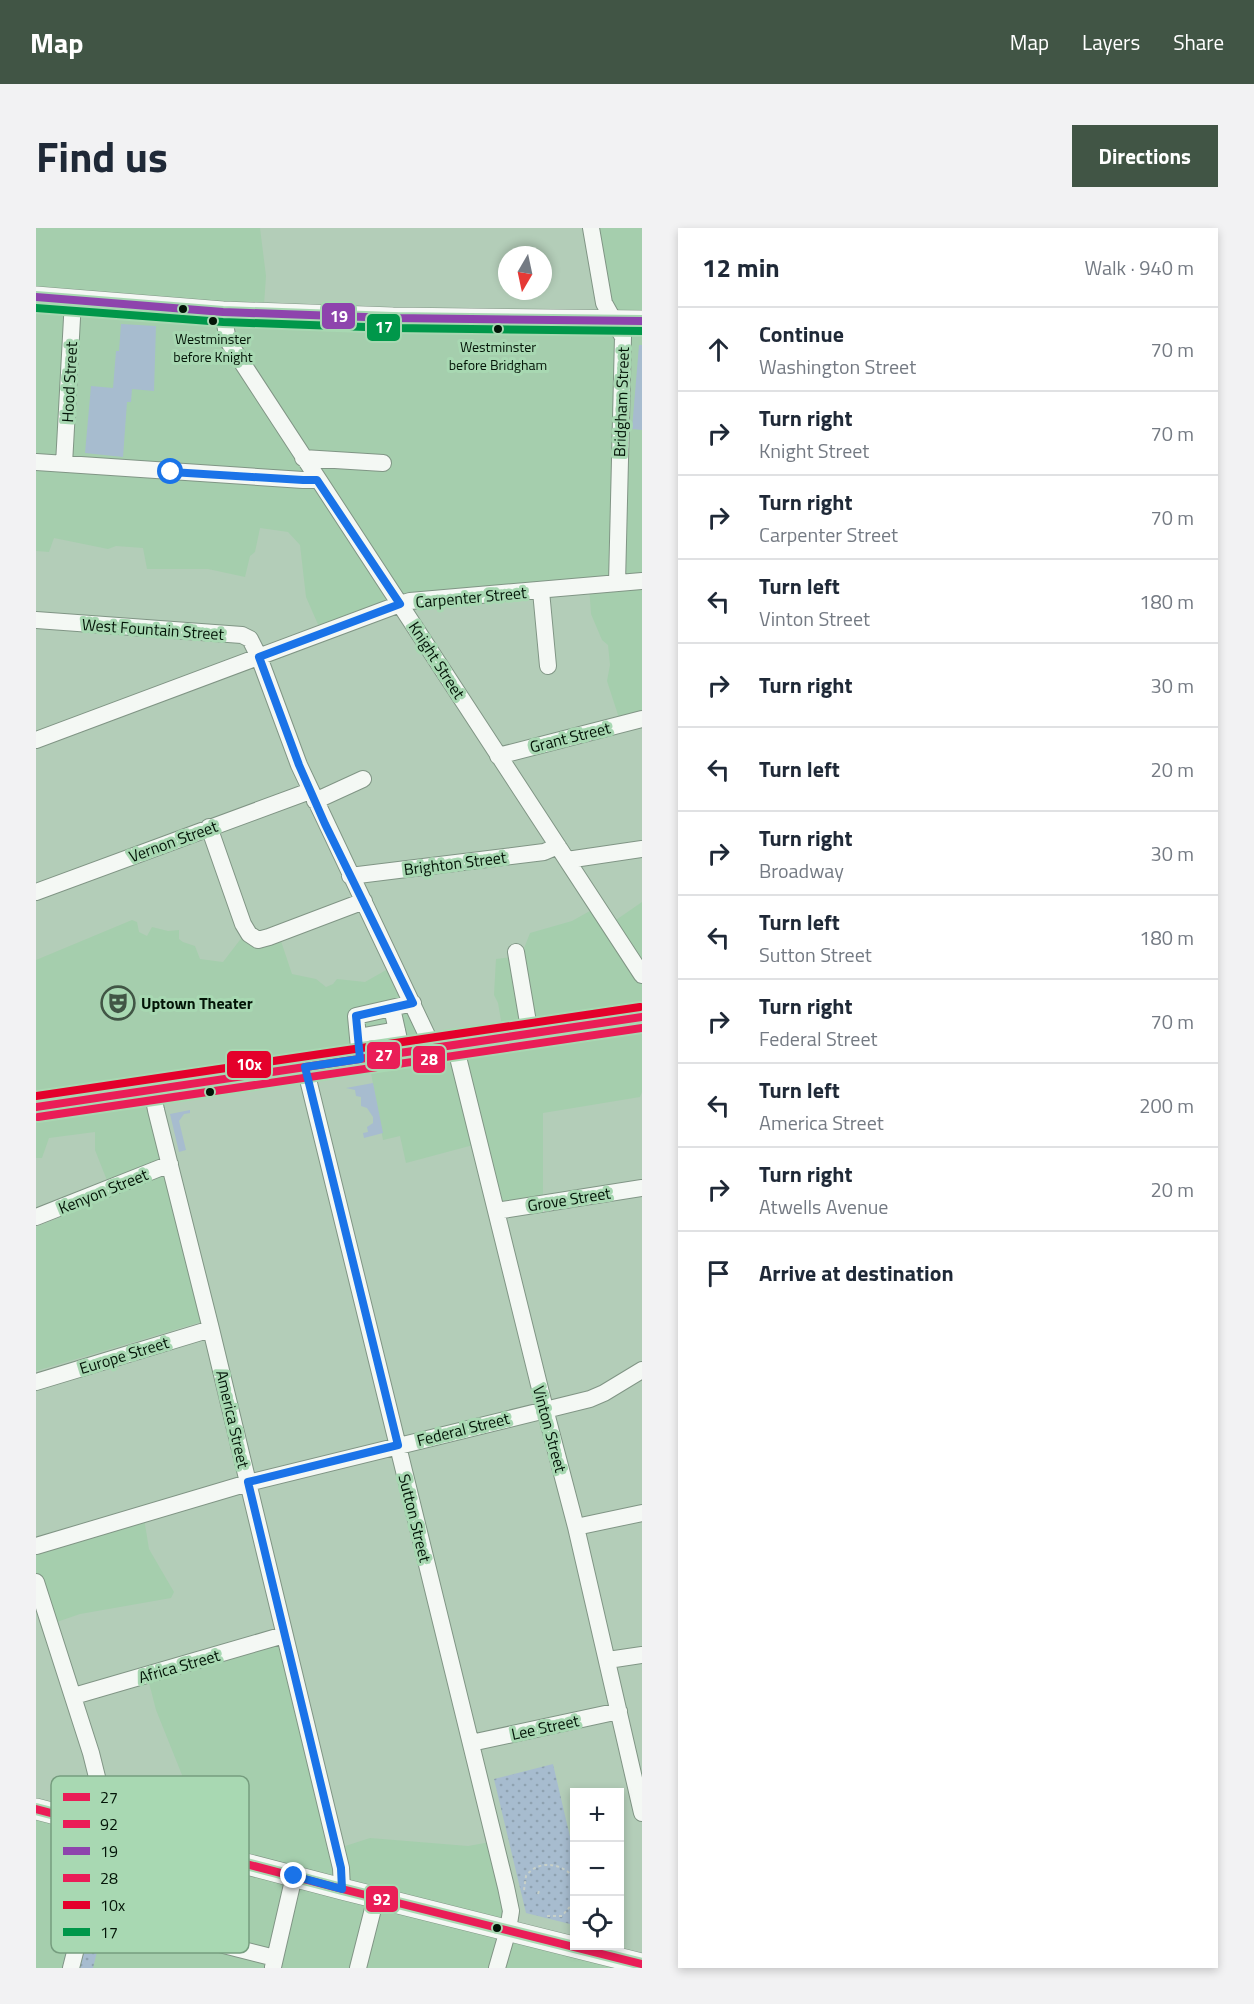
<!DOCTYPE html>
<meta charset="utf-8">
<style>
body{margin:0;font-family:"Titillium Web",sans-serif;background:#f2f2f3;color:#1f2937}
.controls{position:absolute;right:18px;bottom:18px;display:grid;overflow:hidden;border-radius:0px;box-shadow:0 3px 9px #0003}
.controls button{width:54px;height:54px;display:grid;place-items:center;padding:0;border:0;border-bottom:2px solid #e0e1e3;background:#fff;color:#1f2937;font:30px sans-serif}
.compass{position:absolute;left:462px;top:18px;width:54px;height:54px;border-radius:50%;background:#fff;box-shadow:0 3px 9px #0003;rotate:189deg}
.stop{position:absolute;width:18px;height:18px;margin:-14px;border:4px solid #1a73e8;border-radius:50%;background:#fff}
.stop.end{background:#1a73e8;border-color:#fff;box-shadow:0 2px 6px #0008}
.list{margin:0;padding:0;list-style:none}
h2{display:flex;justify-content:space-between;align-items:center;height:78px;margin:0;padding:0 24px;font-size:26px}
h2 small{font-size:20px;font-weight:400;color:#747a83}
.list li{display:grid;grid-template-columns:39px 1fr auto;gap:18px;align-items:center;box-sizing:border-box;height:84px;padding:0 24px;border-top:2px solid #e0e1e3}
.list b{display:block;font-size:22px;white-space:nowrap}
.list p{margin:0;font-size:20px;white-space:nowrap;color:#747a83}
.list em{font-size:20px;font-style:normal;color:#747a83}
.icon{flex:none;width:33px;height:33px;fill:none;stroke:currentColor;stroke-width:2;stroke-linecap:round;stroke-linejoin:round}
.map{position:relative;flex:none;width:606px;height:1740px;overflow:hidden;border-radius:0px}
header{display:flex;align-items:center;gap:36px;box-sizing:border-box;height:84px;padding:0 30px;background:#415545;color:#fff}
header strong{font-size:28px}
nav{display:flex;gap:33px;margin-inline-start:auto;font-size:21px}
.intro{display:flex;align-items:center;justify-content:space-between;box-sizing:border-box;height:144px;padding:0 36px}
h1{margin:0;font-size:42px}
.button{padding:15px 27px;border-radius:0px;background:#415545;color:#fff;font-size:21px;font-weight:700}
main{display:flex;gap:36px;padding:0 36px}
aside{flex:1;background:#fff;border-radius:0px;box-shadow:0 3px 9px #0003}
.map>svg:first-child{display:block}
</style>
<header>
<strong>Map</strong>
<nav><a>Map</a><a>Layers</a><a>Share</a></nav>
</header>
<div class="intro"><h1>Find us</h1><a class="button">Directions</a></div>
<main>
<div class="map">
<svg width="606" height="1740" viewBox="0 0 606 1740">
<defs>
<pattern id="park-dots" width="8" height="8" patternUnits="userSpaceOnUse" patternTransform="scale(1.5)"><rect width="8" height="8" fill="#a7bccf"/><path d="M2 2h.1M6 6h.1" fill="none" stroke="#8ea1b0" stroke-width="1.8" stroke-linecap="round"/></pattern>
</defs>
<rect width="100%" height="100%" fill="#b3cdb8"/>
<!-- built -->
<path fill="#a5cead" d="M0 0H224L230 48 228 77 569 87 556 0H606V485L583 490 571 453 574 437 572 417 566 412 555 386 553 357 451 362 284 401 270 369 264 317 252 304 224 300 219 324 214 328 209 349 172 341H111L107 320 80 318 72 321 18 310 13 324 0 323Z
M606 674V864L604 869 507 885V971L460 979 441 916 370 935 364 908 347 912 332 828 123 857 130 930 72 955 59 922V904L13 910 6 930H0V732L96 692 101 694 103 704 111 708 116 699 132 703 143 702V711L147 714 159 718 164 731 187 734 210 704 244 710 256 746 280 751 290 759 297 756 301 751 329 754 359 737 402 815 467 804 462 775 458 767 460 731 485 728 494 705 536 693 561 679 577 694Z
M128 947 165 1094 0 1143V999Z
M107 1284 113 1321 138 1364 135 1370 44 1386 15 1396 0 1357V1314Z
M248 1409 303 1620 334 1610 432 1618 460 1613 476 1695 606 1740H0V1576L67 1593 66 1569 97 1558 150 1557 120 1482 111 1447Z"/>
<!-- grass -->
<path fill="#a7bccf" d="M85 96 120 98 118 163 96 161 95 174H91L87 229 49 225 55 158 77 160 80 123H83Z
M603 117H606V202L596 201Z
M337 855 347 905 328 910 327 905 332 904 331 899 337 895V889L331 880 325 878V869L320 868 319 862 310 860Z
M154 882V885L148 886 143 893 150 922 143 924 134 886Z"/>
<!-- park -->
<path fill="url(#park-dots)" d="M517 1536 538 1626V1697L490 1685 458 1551Z
M50 1613 86 1622 57 1740H26L36 1698 29 1696Z"/>
<g fill="none" stroke-linecap="round" stroke-linejoin="round">
<defs>
<path id="minor" d="M555 0 568 75 587 109 581 355
M187 84 192 113 606 747
M267 230 347 235
M0 234 267 252H281
M28 236 37 72
M505 363 512 438
M0 392 206 407 214 411 223 429 263 537 397 820
M0 512 364 376 374 373 606 353
M462 528 606 491
M279 573 327 551
M173 599 207 696 213 706 222 712 233 709 328 673
M531 632 606 621
M314 648 508 624 522 618
M0 664 274 563
M480 724 494 806
M356 780 366 825
M322 809 361 802
M419 817 509 1181 540 1299 606 1585
M324 831 320 788 377 775
M269 839 470 1659 475 1683 472 1702 461 1740
M116 862 120 882 175 1101 305 1640 306 1661
M460 983 606 960
M0 989 134 936
M0 1154 175 1101
M540 1299 606 1285
M0 1318 212 1255 554 1171 568 1165 606 1142
M0 1354 55 1525 66 1569 67 1579 64 1597
M572 1432 606 1427
M38 1468 248 1407
M435 1515 583 1483
M101 1695 239 1730
M151 1707 171 1626
M237 1739 258 1648
M35 1740 50 1681 72 1687 89 1619
M322 1740 340 1669"/>
<path id="major" d="M0 69 187 84 357 90 606 93
M0 879 606 789
M0 1581 306 1661 606 1736"/>
</defs>
<!-- minor casing -->
<use href="#minor" stroke="#809585" stroke-width="18"/>
<!-- major casing -->
<use href="#major" stroke="#809585" stroke-width="22"/>
<!-- path -->
<path stroke="#c7d0c9" stroke-width="2" stroke-dasharray="3 3" stroke-linecap="butt" d="M488 1662 490 1648C502 1631 527 1635 538 1650
M502 1666 503 1663
M511 1688H526L538 1674"/>
<!-- minor -->
<use href="#minor" stroke="#f4f8f4" stroke-width="16"/>
<!-- major -->
<use href="#major" stroke="#f4f8f4" stroke-width="21"/>
<defs>
<path id="bus-1" d="M0 879 606 789"/>
<path id="bus-2" d="M0 1581 306 1661 606 1736"/>
<path id="bus-3" d="M0 69 187 84 357 90 606 93"/>
<path id="bus-4" d="M2 889 606 800"/>
<path id="bus-5" d="M0 868 604 779"/>
<path id="bus-6" d="M0 80 187 94 357 100 606 103"/>
</defs>
<!-- bus-1 casing -->
<use href="#bus-1" stroke="#a8d8b2" stroke-width="12"/>
<!-- bus-2 casing -->
<use href="#bus-2" stroke="#a8d8b2" stroke-width="12"/>
<!-- bus-3 casing -->
<use href="#bus-3" stroke="#a8d8b2" stroke-width="12"/>
<!-- bus-4 casing -->
<use href="#bus-4" stroke="#a8d8b2" stroke-width="12"/>
<!-- bus-5 casing -->
<use href="#bus-5" stroke="#a8d8b2" stroke-width="12"/>
<!-- bus-6 casing -->
<use href="#bus-6" stroke="#a8d8b2" stroke-width="12"/>
<!-- bus-1 -->
<use href="#bus-1" stroke="#ea1d57" stroke-width="8"/>
<!-- bus-2 -->
<use href="#bus-2" stroke="#ea1d57" stroke-width="8"/>
<!-- bus-3 -->
<use href="#bus-3" stroke="#8e44ad" stroke-width="8"/>
<!-- bus-4 -->
<use href="#bus-4" stroke="#ea1d57" stroke-width="8"/>
<!-- bus-5 -->
<use href="#bus-5" stroke="#e4002b" stroke-width="8"/>
<!-- bus-6 -->
<use href="#bus-6" stroke="#00974a" stroke-width="8"/>
</g>
<g fill="none" stroke-linecap="round" stroke-linejoin="round">
<!-- route -->
<path stroke="#1a73e8" stroke-width="8" d="M135 244 267 252H281L364 376 223 429 263 537 289 596 377 775 320 788 324 831 269 839 362 1217 212 1254 305 1640 306 1661 258 1648"/>
</g>
<!-- icons -->
<defs>
<symbol id="theatre-ring" viewBox="-11 -11 22 22"><circle r="9.5" fill="#a8d8b2" stroke="#415545" stroke-width="1.5"/><path d="M-5-5.5Q0-4 5-5.5V0Q5 5 0 6Q-5 5-5 0ZM-3.3-2.5H-1v1.5H-3.3ZM1-2.5H3.3v1.5H1ZM-2.8 1Q0 5.5 2.8 1Z" fill="#415545"/></symbol>
</defs>
<g fill-rule="evenodd">
<use href="#theatre-ring" x="63" y="756" width="38" height="38"/>
</g>
<!-- markers -->
<g fill="#031407" stroke="#a8d8b2" stroke-width="2">
<circle cx="147" cy="81" r="5"/>
<circle cx="177" cy="93" r="5"/>
<circle cx="462" cy="101" r="5"/>
<circle cx="174" cy="864" r="5"/>
<circle cx="461" cy="1700" r="5"/>
</g>
<g text-anchor="middle" dominant-baseline="central" stroke-width="6" stroke-linejoin="round" paint-order="stroke">
<!-- bus labels -->
<g font-size="14" fill="#031407" stroke="#a8d8b2">
<text x="177" y="110">Westminster<tspan x="177" dy="18">before Knight</tspan></text>
<text x="462" y="118">Westminster<tspan x="462" dy="18">before Bridgham</tspan></text>
</g>
<!-- street labels -->
<g font-size="16" fill="#031407" stroke="#a8d8b2">
<text transform="translate(33 154) rotate(-87)">Hood Street</text>
<text transform="translate(585 174) rotate(-88)">Bridgham Street</text>
<text transform="translate(435 369) rotate(-5)">Carpenter Street</text>
<text transform="translate(117 401) rotate(4)">West Fountain Street</text>
<text transform="translate(401 432) rotate(57)">Knight Street</text>
<text transform="translate(534 509) rotate(-14)">Grant Street</text>
<text transform="translate(137 613) rotate(-20)">Vernon Street</text>
<text transform="translate(419 635) rotate(-7)">Brighton Street</text>
<text transform="translate(67 963) rotate(-22)">Kenyon Street</text>
<text transform="translate(533 971) rotate(-9)">Grove Street</text>
<text transform="translate(88 1127) rotate(-17)">Europe Street</text>
<text transform="translate(197 1191) rotate(77)">America Street</text>
<text transform="translate(427 1201) rotate(-14)">Federal Street</text>
<text transform="translate(514 1201) rotate(75)">Vinton Street</text>
<text transform="translate(379 1290) rotate(76)">Sutton Street</text>
<text transform="translate(143 1438) rotate(-16)">Africa Street</text>
<text transform="translate(509 1499) rotate(-12)">Lee Street</text>
</g>
<!-- poi labels -->
<g font-size="16" font-weight="bold" fill="#031407" stroke="#a8d8b2" text-anchor="start">
<text x="105" y="775">Uptown Theater</text>
</g>
</g>
<!-- legend -->
<rect x="15" y="1548" width="198" height="177" rx="9" fill="#a8d8b2" stroke="#769d7f" stroke-width="1.5"/>
<rect x="27" y="1565" width="27" height="8" fill="#ea1d57"/>
<rect x="27" y="1592" width="27" height="8" fill="#ea1d57"/>
<rect x="27" y="1619" width="27" height="8" fill="#8e44ad"/>
<rect x="27" y="1646" width="27" height="8" fill="#ea1d57"/>
<rect x="27" y="1673" width="27" height="8" fill="#e4002b"/>
<rect x="27" y="1700" width="27" height="8" fill="#00974a"/>
<g font-size="16" fill="#031407">
<text x="64" y="1575">27</text>
<text x="64" y="1602">92</text>
<text x="64" y="1629">19</text>
<text x="64" y="1656">28</text>
<text x="64" y="1683">10x</text>
<text x="64" y="1710">17</text>
</g>
<g stroke="#a8d8b2" stroke-width="2">
<rect x="285" y="74" width="35" height="28" rx="6" fill="#8e44ad"/>
<rect x="330" y="85" width="35" height="29" rx="6" fill="#00974a"/>
<rect x="330" y="813" width="35" height="29" rx="6" fill="#ea1d57"/>
<rect x="376" y="817" width="34" height="29" rx="6" fill="#ea1d57"/>
<rect x="190" y="822" width="46" height="29" rx="6" fill="#e4002b"/>
<rect x="329" y="1657" width="34" height="28" rx="6" fill="#ea1d57"/>
</g>
<g font-size="16" text-anchor="middle" font-weight="bold" fill="#fff">
<text x="303" y="94">19</text>
<text x="348" y="105">17</text>
<text x="348" y="833">27</text>
<text x="393" y="837">28</text>
<text x="213" y="842">10x</text>
<text x="346" y="1677">92</text>
</g>
</svg>
<div class="controls">
<button>+</button>
<button>−</button>
<button><svg class="icon" aria-label="locate" viewBox="0 0 24 24"><circle cx="12" cy="12" r="6"/><path d="M12 2v4M12 18v4M2 12h4M18 12h4"/></svg></button>
</div>
<svg class="compass" viewBox="-18 -18 36 36"><path d="M0-13l5 13h-10z" fill="#e53935"/><path d="M0 13l5-13h-10z" fill="#747a83"/></svg>
<div class="stop" style="left:135px;top:244px"></div>
<div class="stop end" style="left:258px;top:1648px"></div>
</div>
<aside>
<h2>12 min<small>Walk · 940 m</small></h2>
<ul class="list">
<li><svg class="icon" aria-label="ahead" viewBox="0 0 24 24"><path d="M12 20V5M6 11l6-6 6 6"/></svg><div><b>Continue</b><p>Washington Street</p></div><em>70 m</em></li>
<li><svg class="icon" aria-label="right" viewBox="0 0 24 24"><path d="M7 20v-9h11M14 6l5 5-5 5"/></svg><div><b>Turn right</b><p>Knight Street</p></div><em>70 m</em></li>
<li><svg class="icon" aria-label="right" viewBox="0 0 24 24"><path d="M7 20v-9h11M14 6l5 5-5 5"/></svg><div><b>Turn right</b><p>Carpenter Street</p></div><em>70 m</em></li>
<li><svg class="icon" aria-label="left" viewBox="0 0 24 24"><path d="M17 20v-9H6M10 6l-5 5 5 5"/></svg><div><b>Turn left</b><p>Vinton Street</p></div><em>180 m</em></li>
<li><svg class="icon" aria-label="right" viewBox="0 0 24 24"><path d="M7 20v-9h11M14 6l5 5-5 5"/></svg><div><b>Turn right</b></div><em>30 m</em></li>
<li><svg class="icon" aria-label="left" viewBox="0 0 24 24"><path d="M17 20v-9H6M10 6l-5 5 5 5"/></svg><div><b>Turn left</b></div><em>20 m</em></li>
<li><svg class="icon" aria-label="right" viewBox="0 0 24 24"><path d="M7 20v-9h11M14 6l5 5-5 5"/></svg><div><b>Turn right</b><p>Broadway</p></div><em>30 m</em></li>
<li><svg class="icon" aria-label="left" viewBox="0 0 24 24"><path d="M17 20v-9H6M10 6l-5 5 5 5"/></svg><div><b>Turn left</b><p>Sutton Street</p></div><em>180 m</em></li>
<li><svg class="icon" aria-label="right" viewBox="0 0 24 24"><path d="M7 20v-9h11M14 6l5 5-5 5"/></svg><div><b>Turn right</b><p>Federal Street</p></div><em>70 m</em></li>
<li><svg class="icon" aria-label="left" viewBox="0 0 24 24"><path d="M17 20v-9H6M10 6l-5 5 5 5"/></svg><div><b>Turn left</b><p>America Street</p></div><em>200 m</em></li>
<li><svg class="icon" aria-label="right" viewBox="0 0 24 24"><path d="M7 20v-9h11M14 6l5 5-5 5"/></svg><div><b>Turn right</b><p>Atwells Avenue</p></div><em>20 m</em></li>
<li><svg class="icon" aria-label="arrive" viewBox="0 0 24 24"><path d="M6 21V4h12l-3 4 3 4H6"/></svg><div><b>Arrive at destination</b></div></li>
</ul>
</aside>
</main>
